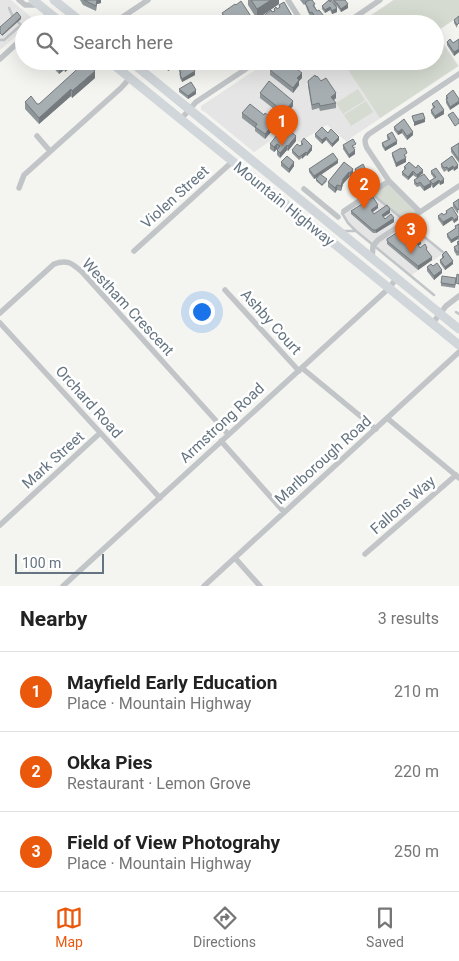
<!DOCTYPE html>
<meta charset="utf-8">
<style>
body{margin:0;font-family:Roboto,sans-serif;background:#f2f2f2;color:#222}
.scale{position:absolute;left:15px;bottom:12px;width:89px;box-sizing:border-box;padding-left:5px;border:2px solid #647480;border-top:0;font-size:14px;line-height:18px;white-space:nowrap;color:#647480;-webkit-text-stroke:4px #fff;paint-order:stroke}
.you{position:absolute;left:201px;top:311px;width:18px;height:18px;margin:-12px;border:4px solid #fff;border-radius:50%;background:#1a73e8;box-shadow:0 0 0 8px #1a73e833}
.badge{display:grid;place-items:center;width:32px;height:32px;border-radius:50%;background:#ea580c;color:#fff;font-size:16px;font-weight:700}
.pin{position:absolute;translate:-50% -41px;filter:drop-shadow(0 1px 2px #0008)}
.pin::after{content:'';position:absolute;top:26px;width:18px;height:15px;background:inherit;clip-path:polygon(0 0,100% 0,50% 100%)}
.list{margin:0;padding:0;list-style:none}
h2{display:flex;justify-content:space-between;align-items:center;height:65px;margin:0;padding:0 20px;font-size:21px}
h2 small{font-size:16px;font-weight:400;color:#767676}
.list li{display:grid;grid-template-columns:32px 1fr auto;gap:15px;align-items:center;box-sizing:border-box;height:80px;padding:0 20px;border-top:1px solid #e0e0e0}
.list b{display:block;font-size:19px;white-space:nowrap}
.list p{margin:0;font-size:16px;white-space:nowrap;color:#767676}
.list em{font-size:16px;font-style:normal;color:#767676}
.icon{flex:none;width:28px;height:28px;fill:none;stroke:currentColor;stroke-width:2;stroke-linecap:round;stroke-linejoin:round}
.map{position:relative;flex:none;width:459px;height:586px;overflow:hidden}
.search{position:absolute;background:#fff;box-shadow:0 5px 20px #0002;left:15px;right:15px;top:15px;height:55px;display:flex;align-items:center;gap:12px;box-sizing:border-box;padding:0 18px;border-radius:28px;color:#767676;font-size:19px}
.sheet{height:305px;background:#fff}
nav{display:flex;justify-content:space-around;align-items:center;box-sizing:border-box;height:70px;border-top:1px solid #e0e0e0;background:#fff;font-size:14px;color:#767676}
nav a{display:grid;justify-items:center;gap:2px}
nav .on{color:#ea580c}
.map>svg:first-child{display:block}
</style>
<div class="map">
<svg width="459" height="586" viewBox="0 0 459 586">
<rect width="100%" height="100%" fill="#f4f4f0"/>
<!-- built -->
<path fill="#e4e5e4" d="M0 0H11L31 17V22L29 24H24V29L0 50Z
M393 0H459V17L436 32 459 66 352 137 347 142 327 125 299 142 285 131 254 152 205 112 201 110V106L269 61H435V24H357Z
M371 193 444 253 410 276 350 226 342 213Z"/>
<!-- green -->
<path fill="#d5dbd1" d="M394 0H459V16L435 32V24H359Z
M435 32 458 66 380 118 343 62 344 61H435Z
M358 89 365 100 343 114 336 103Z
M366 101 373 112 351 126 344 115Z
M389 181 420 212 406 222 371 193Z"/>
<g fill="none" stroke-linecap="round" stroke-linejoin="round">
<!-- service -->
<path stroke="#c2c5c8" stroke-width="2.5" d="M9 8 13 17
M0 40H4L21 25 18 22
M372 194 444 253
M344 212 342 213 348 223 356 231 434 295
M343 231H355
M456 312 459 314"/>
<!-- minor -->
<path stroke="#c2c5c8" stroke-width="5.5" d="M19 0 25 5H38
M288 0 303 24
M38 24 49 13
M112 24 148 0
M345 24 380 0
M0 59 24 37
M181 119 196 102 258 61
M37 136 50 151
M19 188 24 175 121 88 130 78
M304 189 338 217
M344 211 389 181
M420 212 389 181 367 148C364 142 364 138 369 134L459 74
M134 251 232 162
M372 258 373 246 378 240 459 186
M225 290 299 371
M0 313 54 264C67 259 72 263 82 272L228 434
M0 323 160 498
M432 324 446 306 459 296
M302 368 376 429
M387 418 459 478
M221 441 284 512
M0 525 100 433
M365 554 456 475
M235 558 260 586
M63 586 365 310 388 289 397 278
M204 586 459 352"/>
<!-- primary -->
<path stroke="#d1d6da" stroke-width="9" d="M33 0 63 24
M54 0 84 24
M109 61 459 345
M130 61 459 329"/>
</g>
<!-- wall -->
<path fill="#8f9699" d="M80 0H101V3L97 4 96 11 83 5Z
M248 0H279V4L257 19 248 5Z
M300 0H312L317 11 324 19 317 24 312 15 310 16 308 12 305 4 304 5Z
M329 0 337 12 332 14 330 10 325 13 322 9V6Z
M332 0H345L348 8 341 12 337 6 336 7Z
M279 5 292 24H262V17L274 11V9H277L279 8Z
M222 13 256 24H223L222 22Z
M459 16 457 28 454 23V20Z
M459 39V52L454 56 447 45V42L453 43Z
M47 61H76V63L65 72 64 70 59 74Z
M163 61H181V63L168 71 163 63Z
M183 64 195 75 182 82 180 78 179 69 183 67Z
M270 70 302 78 299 81V85L293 93 270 75Z
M95 78 72 98 71 96 39 124 25 109V102L39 104Z
M308 81H321L336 98 334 100 336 103V108L320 111 319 108 312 110 308 86Z
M179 89 196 94 188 99 179 92Z
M453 90 450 110 446 103V96Z
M260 93 293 106 284 117 260 98Z
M432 104 444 114 435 119 431 113V110L433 108Z
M242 113 264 115 276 126 265 139 255 131V128L242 118Z
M404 119 413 135 407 140 402 133 398 135 394 130V127Z
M328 133 339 140 332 147 326 140 322 144 315 137V134Z
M387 135 397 144 385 151 382 146V143L388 140 387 138Z
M296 141 288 151 287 150 280 158 277 155V149L274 152 270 149V144Z
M301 142 312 150 307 156 306 155 299 160 292 153V150L300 146 301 145Z
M459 143V163L451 152V148Z
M343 145 356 147 354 148 355 154 349 158 343 149Z
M392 153 407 156 405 157 406 162 396 167 392 156Z
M452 156 458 168 454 171 453 169 448 172 447 170 444 172 441 167V164Z
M281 162 294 166 289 173 281 166Z
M344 162 353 174 350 177H349L343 184 341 191 337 190 335 193 328 187V182Z
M338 163 321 175 327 181 322 186 316 181V179L318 177 314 179 309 172V169Z
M404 167 416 168 423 173 417 178 413 175 408 180 402 175V172L404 170Z
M355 169 366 173 367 178 361 182 355 172Z
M431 171 444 183 440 185 439 183 433 188 431 185V187L424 191 420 186 417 187 414 184V180L430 183V181L434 178 431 174Z
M459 199 458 214 453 207V203Z
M378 208 373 212 374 214 390 213 383 217 385 219 394 222 376 233H373L351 214V211Z
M446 211 458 220 454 223 452 220 443 226 438 219V216L443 215 446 214Z
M459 224V241L458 239 451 243 447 237V234L455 229V226Z
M404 234 416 235 421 244 418 246 420 248 427 250 432 260 418 270 387 244V239Z
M459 241V256L458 255 457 256 454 251V247L457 245V242Z
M442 255 453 264 445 270 440 263V260L442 259Z
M433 266 442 273 434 280 427 271V267Z
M456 281 455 288 441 286V283Z"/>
<!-- shaded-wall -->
<path fill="#747a7d" d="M97 0H101V3L97 4 96 11Z
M271 0H279V4L257 19V9Z
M348 4V8L341 12V9Z
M330 7V10L325 13V10Z
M337 8V12L332 14V11Z
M292 16V24H281Z
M324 16V19L317 24V20Z
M21 17V19L2 36V35Z
M459 49V52L454 56V52Z
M70 61H76V63L65 72V65Z
M178 61H181V63L168 71V68Z
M229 61H234L227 66V63Z
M64 63V70L59 74V68Z
M95 71V78L72 98V91Z
M195 71V75L182 82V79Z
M302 73V78L299 81V85L293 93V88L297 78Z
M71 89V96L39 124V118Z
M196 90V94L188 99V96Z
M336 93V98L331 102V97Z
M293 101V106L284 117V112Z
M459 101V104L450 110V107Z
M444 110V114L435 119V116Z
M425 119V122L414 126V122Z
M276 121V126L265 139V134Z
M402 129V133L398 135V132Z
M413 132V135L407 140V136Z
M296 136V141L288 151V146Z
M326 137V140L322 144V140Z
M339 137V140L332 147V144Z
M397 141V144L385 151V148Z
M277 144V149L274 152V147Z
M287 145V150L280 158V153Z
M312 146V150L307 156V153Z
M355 150V154L349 158V155Z
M306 152V155L302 159V155Z
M406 158V162L396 167V163Z
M338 160V163L314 179V176Z
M294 162V166L289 173V169Z
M458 165V168L454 171V168Z
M453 166V169L448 172V169Z
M353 169V174L350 177V173Z
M423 170V173L417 178V175Z
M413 171V175L408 180V177Z
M349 172V177L343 184 341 191V186L343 179Z
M367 175V178L361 182V179Z
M444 179V183L440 185V182Z
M439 180V183L433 188V184Z
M431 183V187L424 191V187Z
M337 185V190L335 193V188Z
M378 205V208L371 213V210Z
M390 209V213L382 218V215Z
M452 217V220L443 226V222Z
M458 217V220L454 223V220Z
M394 218V222L376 233V230Z
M458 236V239L451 243V240Z
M421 241V244L417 247V243Z
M432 257V260L418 270V266Z
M453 261V264L445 270V267Z
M442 270V273L434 280V276Z"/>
<!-- building -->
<path fill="#a6aeb2" stroke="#747a7d" d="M84 0H97L96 6Z
M251 0H271L257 9Z
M309 0H312L315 4 313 5 317 11 319 10 324 16 317 20 312 12 310 13 308 9V8L305 3Z
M329 0 330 2 331 0 337 8 332 11 330 7 325 10 322 6Z
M334 0H345L348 4 341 9 337 3H336Z
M241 1 256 24H229L222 13 235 4 236 5Z
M284 2 292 16 281 24H267L262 17 271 10 272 12 275 11 274 9 276 7 277 9 280 7 279 5Z
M17 12 21 17 2 35 0 33V27Z
M459 16V23L457 25 454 20Z
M218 20 220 24H212Z
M450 39 453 43 459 39V49L454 52 447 42Z
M53 61H70L65 65 64 63 59 68Z
M164 61H178L168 68Z
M188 61 195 71 182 79 180 74 181 73 179 69 184 66 183 64Z
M205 61 208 65 203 68 200 64Z
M276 61H287L302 73 297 78 299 80 293 88 270 70Z
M84 63 95 71 72 91 71 89 39 118 25 102 31 96 37 104H39Z
M315 75 316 77 317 76 321 81 326 78 336 93 331 97 336 103 320 106 319 103 312 105 308 81Z
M269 81 293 101 284 112 260 93Z
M191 82 196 90 188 96 179 89Z
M453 90 459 99V101L450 107 446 99 448 98 446 96Z
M437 100 444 110 435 116 431 110 435 107 432 104Z
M250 104 264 115 265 113 276 121 265 134 255 127 257 124 242 113Z
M453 112 459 120V123L455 126 448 115Z
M423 113 425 119 414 122 412 116Z
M404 119 413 132 407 136 402 129 398 132 394 127Z
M322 127 328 133 331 129 339 137 332 144 326 137 322 140 315 134Z
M289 130 296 136 288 146 287 145 280 153 277 150 280 146 277 144 274 147 270 144 277 135 282 139Z
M392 132 397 141 385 148 382 143 390 139 387 135Z
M304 138 312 146 307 153 306 152 299 157 292 150 297 144 300 146 303 144 301 142Z
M353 139 356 144 352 146 355 150 349 155 343 145Z
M459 143V160L451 148Z
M401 148 402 149 405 148 407 153 404 155 406 158 396 163 392 153Z
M333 153 338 160 314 176 309 169Z
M287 156 294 162 289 169 281 162Z
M452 156 458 165 454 168 453 166 448 169 447 167 444 168 441 164Z
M344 162 353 169 350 173 349 172 343 179 341 186 337 185 335 188 328 182Z
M409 162 416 168 418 165 423 170 417 175 413 171 408 177 402 172 406 168 404 167Z
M363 164 366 170 365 171 367 175 361 179 355 169Z
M436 168 444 179 440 182 439 180 433 184 430 181 436 177 431 171Z
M320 174 327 179 322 185 316 179Z
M424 174 431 183 424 187 420 182 417 184 414 180Z
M373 197 378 205 371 210 374 214 387 205 390 209 382 215 385 219 391 214 394 218 376 230H373L351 211Z
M459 199V209L458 210 453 203Z
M452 207 458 217 454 220 452 217 443 222 438 216 442 213 443 215 447 213 446 211Z
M459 224V237L458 236 451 240 447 234 456 228 455 226Z
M413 228 416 232 413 234 419 238 421 241 417 243 420 248 425 244 427 248 426 249 432 257 418 266 387 241V239L401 230 404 234Z
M459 241V252H457L454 247 459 244 457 242Z
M446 251 453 261 445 267 440 260 444 257 442 255Z
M437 263 442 270 434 276 427 267 431 264 433 266Z
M457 274 459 275V284L456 283Z
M442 276 456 278 455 285 441 283Z"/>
<g text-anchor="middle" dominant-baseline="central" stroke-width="5" stroke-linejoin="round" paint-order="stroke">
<!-- street labels -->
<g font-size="15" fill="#647480" stroke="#fff">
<text transform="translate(175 197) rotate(-42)">Violen Street</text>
<text transform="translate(284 204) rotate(39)">Mountain Highway</text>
<text transform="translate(128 307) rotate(47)">Westham Crescent</text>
<text transform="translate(271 322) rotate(48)">Ashby Court</text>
<text transform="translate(89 402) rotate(48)">Orchard Road</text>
<text transform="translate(222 423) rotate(-43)">Armstrong Road</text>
<text transform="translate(53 460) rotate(-42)">Mark Street</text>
<text transform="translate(323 460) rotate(-42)">Marlborough Road</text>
<text transform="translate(403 505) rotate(-41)">Fallons Way</text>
</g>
</g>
</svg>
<div class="scale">100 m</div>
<div class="you"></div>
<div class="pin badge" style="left:282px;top:146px">1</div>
<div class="pin badge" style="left:364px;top:209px">2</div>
<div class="pin badge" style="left:411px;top:254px">3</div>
<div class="search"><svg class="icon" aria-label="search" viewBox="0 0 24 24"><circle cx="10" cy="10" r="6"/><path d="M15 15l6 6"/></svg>Search here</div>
</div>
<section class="sheet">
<h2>Nearby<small>3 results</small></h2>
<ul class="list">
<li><span class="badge">1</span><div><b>Mayfield Early Education</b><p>Place · Mountain Highway</p></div><em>210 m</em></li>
<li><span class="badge">2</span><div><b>Okka Pies</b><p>Restaurant · Lemon Grove</p></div><em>220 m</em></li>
<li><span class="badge">3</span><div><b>Field of View Photograhy</b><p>Place · Mountain Highway</p></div><em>250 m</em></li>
</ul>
</section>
<nav>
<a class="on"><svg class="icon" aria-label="map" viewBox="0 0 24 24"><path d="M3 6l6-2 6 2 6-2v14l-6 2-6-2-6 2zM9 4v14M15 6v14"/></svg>Map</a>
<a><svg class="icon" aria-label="directions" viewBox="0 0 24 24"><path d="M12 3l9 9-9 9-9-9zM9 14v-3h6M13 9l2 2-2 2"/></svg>Directions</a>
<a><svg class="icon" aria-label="saved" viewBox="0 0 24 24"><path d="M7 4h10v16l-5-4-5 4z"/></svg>Saved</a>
</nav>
